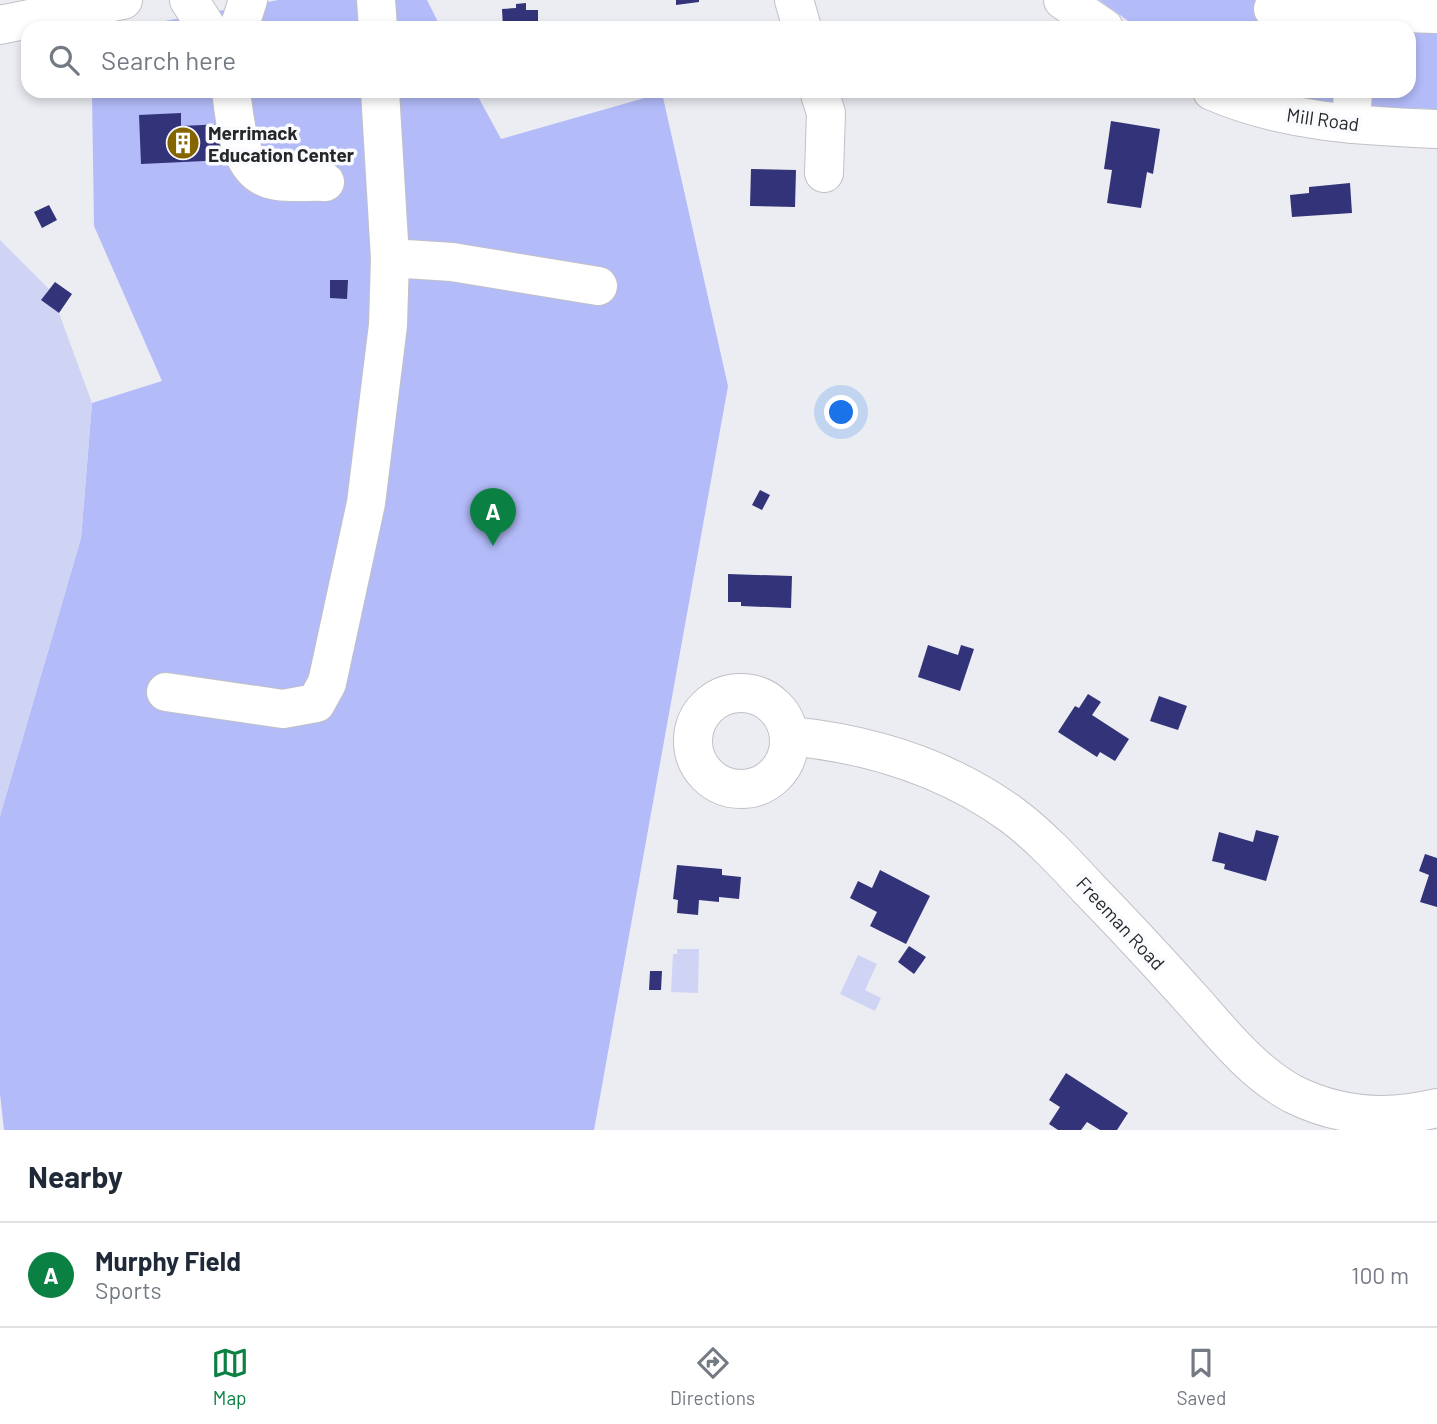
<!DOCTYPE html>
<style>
body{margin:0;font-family:Barlow,sans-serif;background:#f6f6f7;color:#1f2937}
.you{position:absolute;left:842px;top:413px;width:24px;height:24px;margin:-18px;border:5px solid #fff;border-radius:50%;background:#1a73e8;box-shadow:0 0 0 10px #1a73e833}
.badge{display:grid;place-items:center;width:46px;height:46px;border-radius:50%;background:#0b8043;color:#fff;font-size:23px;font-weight:700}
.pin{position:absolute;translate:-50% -58px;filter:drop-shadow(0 2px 4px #0008)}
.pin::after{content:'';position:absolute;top:37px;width:24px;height:21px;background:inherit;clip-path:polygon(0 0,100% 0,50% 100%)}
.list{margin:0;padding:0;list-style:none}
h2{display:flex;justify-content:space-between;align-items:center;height:91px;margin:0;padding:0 28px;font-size:30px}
h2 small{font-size:23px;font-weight:400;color:#747a83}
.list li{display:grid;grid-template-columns:46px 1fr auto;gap:21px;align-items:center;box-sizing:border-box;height:105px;padding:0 28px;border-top:2px solid #e0e1e3}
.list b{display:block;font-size:26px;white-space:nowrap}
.list p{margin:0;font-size:23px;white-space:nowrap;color:#747a83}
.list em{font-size:23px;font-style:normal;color:#747a83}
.icon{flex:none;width:38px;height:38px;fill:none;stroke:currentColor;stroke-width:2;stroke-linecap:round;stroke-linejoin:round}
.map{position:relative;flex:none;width:1437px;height:1130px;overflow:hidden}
.search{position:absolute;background:#fff;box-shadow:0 4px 10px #0003;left:21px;right:21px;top:21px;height:77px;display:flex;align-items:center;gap:18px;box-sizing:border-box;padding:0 24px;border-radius:21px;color:#747a83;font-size:26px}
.sheet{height:196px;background:#fff}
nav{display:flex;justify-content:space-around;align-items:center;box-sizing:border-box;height:98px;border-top:2px solid #e0e1e3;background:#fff;font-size:19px;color:#747a83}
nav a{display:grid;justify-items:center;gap:4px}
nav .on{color:#0b8043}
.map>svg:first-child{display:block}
</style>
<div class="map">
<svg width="1437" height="1130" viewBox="0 0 1437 1130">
<rect width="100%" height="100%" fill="#ecedf3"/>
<!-- green -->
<path fill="#b3bbf9" d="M278 0H427L441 28H127Z
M1099 0H1437V109L1332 106 1276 91H1409V28H1138Z
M94 91H475L501 139 662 93 728 386 594 1130H4L0 1094V816L81 538 92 403 162 381 94 226 92 95Z"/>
<!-- water -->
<path fill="#cfd4f5" d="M0 240 49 289 42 300 59 313 92 403 81 538 0 816Z
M677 949H699L698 993 671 992 673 954H677Z
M858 955 877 964 865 990 881 998 875 1011 840 994Z"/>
<!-- building -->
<path fill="#323378" d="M676 0H699V2L676 5Z
M526 3V10H538V28H503L502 9 516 8V4Z
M181 113V126L224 124 226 160 141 164 139 115Z
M1111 121 1160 129 1153 174 1147 172 1141 208 1107 203 1112 170 1104 169Z
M751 169 796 170 795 207 750 206Z
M1350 183 1352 213 1292 217 1290 195 1309 193V187Z
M49 205 57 220 42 228 34 212Z
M330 280H348L347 299 330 298Z
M55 282 72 294 59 313 41 300Z
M760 490 770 495 762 510 752 505Z
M728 574 792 576 791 608 741 606V602H728Z
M928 645 958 655 961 645 974 649 960 691 918 677Z
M1088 694 1101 702 1092 715 1129 739 1115 761 1100 752 1097 757 1058 732 1075 706 1079 708Z
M1159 696 1187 706 1178 730 1150 721Z
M1256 830 1279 836 1266 881 1224 869 1225 864 1212 861 1219 832 1253 842Z
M1425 854 1437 858V907L1420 902 1429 875 1419 871Z
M677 865 722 869V875L741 877 739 899 719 897V902L699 900 698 915 677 913 678 900 673 899Z
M880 870 930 896 906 944 870 926 877 912 850 898 858 881 872 888Z
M909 946 926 957 914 974 898 962Z
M650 971H662L661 990H649Z
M1066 1073 1128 1113 1117 1130H1100L1087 1122 1081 1130H1058L1049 1124 1060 1107 1049 1100Z"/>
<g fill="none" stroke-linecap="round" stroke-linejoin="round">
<defs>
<path id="minor" d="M189 0 207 28
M376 0 378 28
M794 0 802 28
M1273 9 1437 14
M239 28 248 0
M231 91C235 118 237 169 269 179 286 184 307 181 325 182
M819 91 826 113 824 173
M1351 124 1353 91
M390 258 452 262 598 286
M166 692 283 709 316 703 327 683 366 503 388 325 390 258 380 91
M693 741a48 48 0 1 1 96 0a48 48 0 1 1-96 0Z
M790 736C870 744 946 767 1012 815 1040 836 1064 862 1088 888 1125 926 1161 965 1196 1004 1225 1037 1254 1073 1293 1094 1339 1117 1388 1120 1437 1108"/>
<path id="major" d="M1063 0 1104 28
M0 25 123 0
M1212 91C1284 122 1359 126 1437 129"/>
</defs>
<!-- minor casing -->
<use href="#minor" stroke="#c0c1c6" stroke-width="40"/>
<!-- major casing -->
<use href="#major" stroke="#c0c1c6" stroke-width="40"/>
<!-- minor -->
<use href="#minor" stroke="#fff" stroke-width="38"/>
<!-- major -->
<use href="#major" stroke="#fff" stroke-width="38"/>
</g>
<!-- icons -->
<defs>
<symbol id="building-disc" viewBox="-11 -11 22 22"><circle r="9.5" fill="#846500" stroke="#fafbfe"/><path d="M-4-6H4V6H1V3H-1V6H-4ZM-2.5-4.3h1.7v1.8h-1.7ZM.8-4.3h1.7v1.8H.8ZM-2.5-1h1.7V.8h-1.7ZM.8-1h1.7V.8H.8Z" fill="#fff"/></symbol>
</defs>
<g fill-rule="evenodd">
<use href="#building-disc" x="164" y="124" width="38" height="38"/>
</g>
<g text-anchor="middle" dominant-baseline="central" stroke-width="7" stroke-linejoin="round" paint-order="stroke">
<!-- street labels -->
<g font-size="19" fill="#262729" stroke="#fafbfe">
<text transform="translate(1323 119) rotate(8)">Mill Road</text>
<text transform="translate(1121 923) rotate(47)">Freeman Road</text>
</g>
<!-- poi labels -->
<g font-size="19" font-weight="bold" fill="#262729" stroke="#fafbfe" text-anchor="start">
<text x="208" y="132">Merrimack<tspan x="208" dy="22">Education Center</tspan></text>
</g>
</g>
</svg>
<div class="you"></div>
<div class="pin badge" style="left:493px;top:546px">A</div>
<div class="search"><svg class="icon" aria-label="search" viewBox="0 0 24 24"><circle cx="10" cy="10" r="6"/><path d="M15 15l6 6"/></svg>Search here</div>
</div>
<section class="sheet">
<h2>Nearby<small></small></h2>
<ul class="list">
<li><span class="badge">A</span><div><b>Murphy Field</b><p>Sports</p></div><em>100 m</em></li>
</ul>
</section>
<nav>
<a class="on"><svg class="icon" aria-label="map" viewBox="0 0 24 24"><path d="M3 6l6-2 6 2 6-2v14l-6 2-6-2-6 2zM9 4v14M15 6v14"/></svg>Map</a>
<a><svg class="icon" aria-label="directions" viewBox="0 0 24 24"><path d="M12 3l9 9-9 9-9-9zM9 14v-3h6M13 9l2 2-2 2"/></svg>Directions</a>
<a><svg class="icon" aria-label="saved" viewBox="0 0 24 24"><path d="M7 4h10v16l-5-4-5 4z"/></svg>Saved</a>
</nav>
